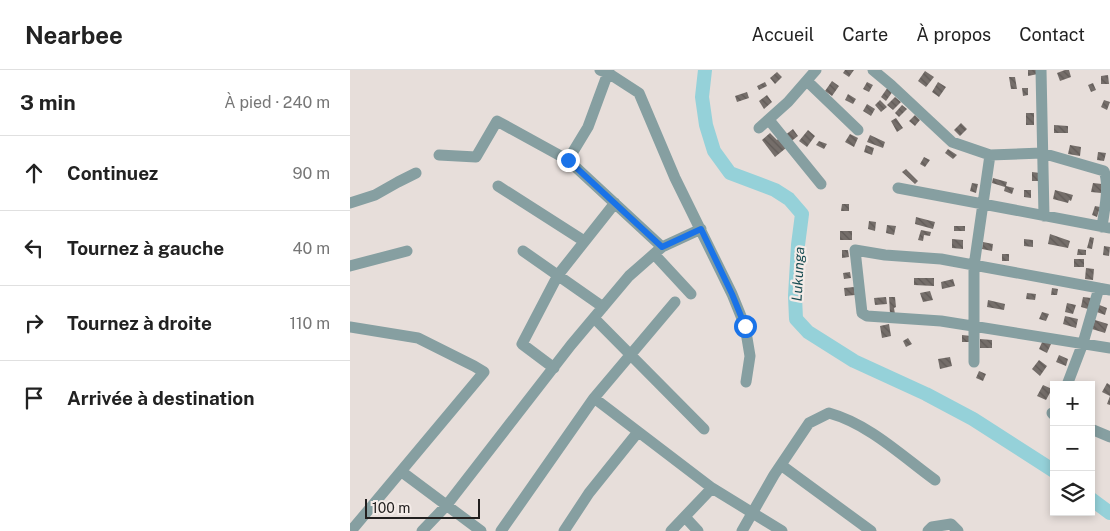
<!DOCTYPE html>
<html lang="fr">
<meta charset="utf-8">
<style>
body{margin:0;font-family:"Public Sans",sans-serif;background:#f2f2f2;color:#222}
.controls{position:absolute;right:15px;bottom:15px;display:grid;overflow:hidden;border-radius:0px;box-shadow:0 2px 8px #0003}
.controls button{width:45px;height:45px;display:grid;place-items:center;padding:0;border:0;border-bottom:1px solid #e0e0e0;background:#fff;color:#222;font:25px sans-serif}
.scale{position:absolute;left:15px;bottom:12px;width:115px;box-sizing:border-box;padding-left:5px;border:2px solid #221f1e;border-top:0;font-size:14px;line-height:18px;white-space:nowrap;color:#221f1e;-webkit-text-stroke:4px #f4ebe7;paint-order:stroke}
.stop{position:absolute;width:15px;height:15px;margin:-11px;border:4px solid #1a73e8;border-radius:50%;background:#fff}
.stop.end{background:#1a73e8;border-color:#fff;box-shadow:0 1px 5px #0008}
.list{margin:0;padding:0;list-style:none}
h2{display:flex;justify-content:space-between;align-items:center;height:65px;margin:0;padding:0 20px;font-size:21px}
h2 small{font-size:16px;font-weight:400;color:#767676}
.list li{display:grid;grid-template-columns:32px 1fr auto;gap:15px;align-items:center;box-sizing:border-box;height:75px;padding:0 20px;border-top:1px solid #e0e0e0}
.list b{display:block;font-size:19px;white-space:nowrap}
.list em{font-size:16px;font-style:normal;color:#767676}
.icon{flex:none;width:28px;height:28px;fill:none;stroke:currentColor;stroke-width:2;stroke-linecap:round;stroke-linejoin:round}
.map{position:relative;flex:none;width:760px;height:461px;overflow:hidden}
header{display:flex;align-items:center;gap:30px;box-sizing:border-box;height:70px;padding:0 25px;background:#fff;border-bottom:1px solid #e0e0e0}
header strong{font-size:24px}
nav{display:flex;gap:28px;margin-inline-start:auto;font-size:18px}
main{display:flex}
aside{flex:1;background:#fff}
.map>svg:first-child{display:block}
</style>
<header>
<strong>Nearbee</strong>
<nav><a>Accueil</a><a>Carte</a><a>À propos</a><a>Contact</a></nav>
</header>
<main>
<aside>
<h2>3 min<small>À pied · 240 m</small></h2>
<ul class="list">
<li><svg class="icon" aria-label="ahead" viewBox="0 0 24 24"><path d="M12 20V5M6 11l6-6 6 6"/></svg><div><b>Continuez</b></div><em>90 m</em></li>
<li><svg class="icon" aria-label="left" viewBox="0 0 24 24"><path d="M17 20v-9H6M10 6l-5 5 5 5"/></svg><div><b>Tournez à gauche</b></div><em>40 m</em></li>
<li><svg class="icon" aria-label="right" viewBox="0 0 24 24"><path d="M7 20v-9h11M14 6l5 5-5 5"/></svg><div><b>Tournez à droite</b></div><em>110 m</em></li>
<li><svg class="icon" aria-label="arrive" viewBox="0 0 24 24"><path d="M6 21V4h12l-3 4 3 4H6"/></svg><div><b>Arrivée à destination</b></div></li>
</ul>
</aside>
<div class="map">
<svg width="760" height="461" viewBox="0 0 760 461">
<defs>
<pattern id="building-back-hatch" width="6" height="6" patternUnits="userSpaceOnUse" patternTransform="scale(1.25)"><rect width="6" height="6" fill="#756e6a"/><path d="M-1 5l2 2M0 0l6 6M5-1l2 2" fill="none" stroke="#605a57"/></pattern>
</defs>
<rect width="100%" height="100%" fill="#e7deda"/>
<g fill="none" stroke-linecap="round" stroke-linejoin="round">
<!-- river -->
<path stroke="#95d1d9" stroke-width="14" d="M355 0 352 27 356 55 364 81 380 103 425 120 439 129 452 144 448 175 445 226 446 249 458 262 504 291 576 324 623 349 704 401
M741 429 760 443"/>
</g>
<!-- building -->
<path fill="url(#building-back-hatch)" d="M495 0H504L499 7 493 3Z
M678 0H688V4L678 6Z
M715 0H719L721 7 710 11 707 3Z
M575 1 584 7 576 17 568 11Z
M427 2 432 7 425 14 420 8Z
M758 5 759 14H751V6Z
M659 7H665L667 19H661Z
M482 11 489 16 482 26 475 21Z
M415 12 417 16 409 20 407 16Z
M517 12 523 15 519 22 513 19Z
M588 12 596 17 589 27 582 22Z
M743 13 746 20 741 22 738 15Z
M538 17 543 21 536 31 531 27Z
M672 18H678V25L673 26Z
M397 22 399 28 387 32 385 26Z
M498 24 506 29 503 34 495 30Z
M417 25 422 32 414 39 409 31Z
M545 27 551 32 543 40 537 35Z
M530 30 537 37 531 42 525 35Z
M754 30 760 32 757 40 751 37Z
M517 34 525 39 521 46 513 41Z
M552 35 557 39 549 47 545 43Z
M676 43H684V55H676Z
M565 45 570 50 565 56 559 51Z
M546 48 553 58 547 62 541 51Z
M611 53 617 59 610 66 604 60Z
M704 55 718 56V63H704Z
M443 59 448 66 439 73 434 66Z
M458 60 465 66 457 77 449 71Z
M420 63 427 70 428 69 436 78 425 87 412 70Z
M500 64 508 68 504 77 495 72Z
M520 65 535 72 533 78 517 72Z
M469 71 477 74 474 79 466 75Z
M516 75 524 78 522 85 514 82Z
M720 75 731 77 730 86 718 84Z
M598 79 607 85 603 89 595 83Z
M748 82 756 83 754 91 747 90Z
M574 87 580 90 575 97 570 94Z
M556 99 568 111 565 114 552 102Z
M682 102 690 103V111H682Z
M643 108 657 112 656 116 664 118 662 124 654 121 655 117 642 113Z
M622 113 628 114 626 123 620 121Z
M743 113 752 114 751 123 741 122Z
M674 120H681V128L674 127Z
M705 120 723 125 721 131 719 130 718 133 703 129Z
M492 134H499V141H491Z
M745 136 750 137 747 147 742 145Z
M566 147 585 152 583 159 565 154Z
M519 151 526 152 525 161 518 159Z
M537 155 546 156 544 165 536 163Z
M604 156H615V161H604Z
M571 160 581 162 580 166 574 165 573 171 568 170Z
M490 161H502V170H490Z
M700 164 720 171 718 178 698 174Z
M740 167 744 168 742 179 737 178Z
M602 169 613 170V179L602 178Z
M674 169 683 170V177L674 176Z
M633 172 643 174 642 181 632 179Z
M754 176 760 177 759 186 753 185Z
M728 179 736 180V185H727Z
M492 180H498L499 187 492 188Z
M652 184H659V191H652Z
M724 189H734V197H724Z
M736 198 744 199 743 210 735 209Z
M500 202 501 208 494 209 493 203Z
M564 208H584V216L564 215Z
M603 209 605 216 592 219 591 212Z
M504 217 505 225 495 226 494 218Z
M702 218 708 219 707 225H701Z
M580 221 583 230 573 232 570 223Z
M677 223 686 224 685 230 676 229Z
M536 227 537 234 525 235 524 228Z
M539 227H545L546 237 544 238 545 244H540Z
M733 227 741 228 738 239 731 237Z
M638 230 655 234 654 240 637 237Z
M717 233 726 235 723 244 715 242Z
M747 234 757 238 755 245 744 241Z
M692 242 699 244 696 251 689 249Z
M715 246 728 249 726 258 713 254Z
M745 250 758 254 755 263 742 259Z
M539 254 541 266 532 268 530 256Z
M612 265 621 266 620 272H612Z
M558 268 562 274 556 277 553 271Z
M630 269 642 270V278H630Z
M693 270 701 274 697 283 689 279Z
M709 285 718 289 716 296 706 292Z
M600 287 602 296 590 299 588 289Z
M689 290 697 296 690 306 682 299Z
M629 301 636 304 633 311 626 308Z
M757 313 760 315V335L757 334 760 326 752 322Z
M693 315 702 319 696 330 687 326Z"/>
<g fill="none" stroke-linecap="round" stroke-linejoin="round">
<!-- minor -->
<path stroke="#869fa1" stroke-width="11" d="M250 0 258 3 289 23 325 108 382 224 395 256 400 286 396 312
M523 0 541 15 602 72 640 85 692 83 754 101C760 116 754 141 752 157
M691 0 694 146
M457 11 508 60
M419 50 471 114
M409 58 438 32 466 0
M89 85 126 87 147 51 218 90 312 177
M218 90 238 57 259 0
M148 116 234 171
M548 118 760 158
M0 133 25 125 48 112 66 103
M173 181 253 237
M304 184 341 224
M0 196 57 181
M760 220 591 189 535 185 505 180 512 243 517 246 591 251 760 278
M244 248 354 359
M0 257 68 268 124 296 134 302 1 461
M624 292V196L640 85
M204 298 172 274 208 205 265 133
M717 315 733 273 749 218
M244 328 362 418 432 461
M702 343 704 345
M741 359 760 367
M431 395 521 461
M52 402 131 461
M335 447 348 461
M72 461 96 436 221 275 279 206 312 177 351 159
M151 461 244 328 325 232
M214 461 239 423 288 362
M321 461 362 418
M392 461 424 405 459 353 479 343C519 354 552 386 585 410
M578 461 582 457 601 454 608 461"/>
</g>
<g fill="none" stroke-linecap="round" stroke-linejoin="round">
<!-- route -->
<path stroke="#1a73e8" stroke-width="6" d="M218 90 312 177 351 159 382 224 395 256"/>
</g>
<g text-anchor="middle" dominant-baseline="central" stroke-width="4.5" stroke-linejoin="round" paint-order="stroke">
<!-- water labels -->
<g font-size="14" font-style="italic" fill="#174c52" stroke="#f4ebe7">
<text transform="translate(448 204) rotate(-87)">Lukunga</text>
</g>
</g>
</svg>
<div class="controls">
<button>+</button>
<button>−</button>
<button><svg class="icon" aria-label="layers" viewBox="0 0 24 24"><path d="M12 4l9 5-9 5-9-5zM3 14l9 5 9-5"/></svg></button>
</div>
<div class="scale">100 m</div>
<div class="stop" style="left:395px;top:256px"></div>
<div class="stop end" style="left:218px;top:90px"></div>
</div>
</main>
